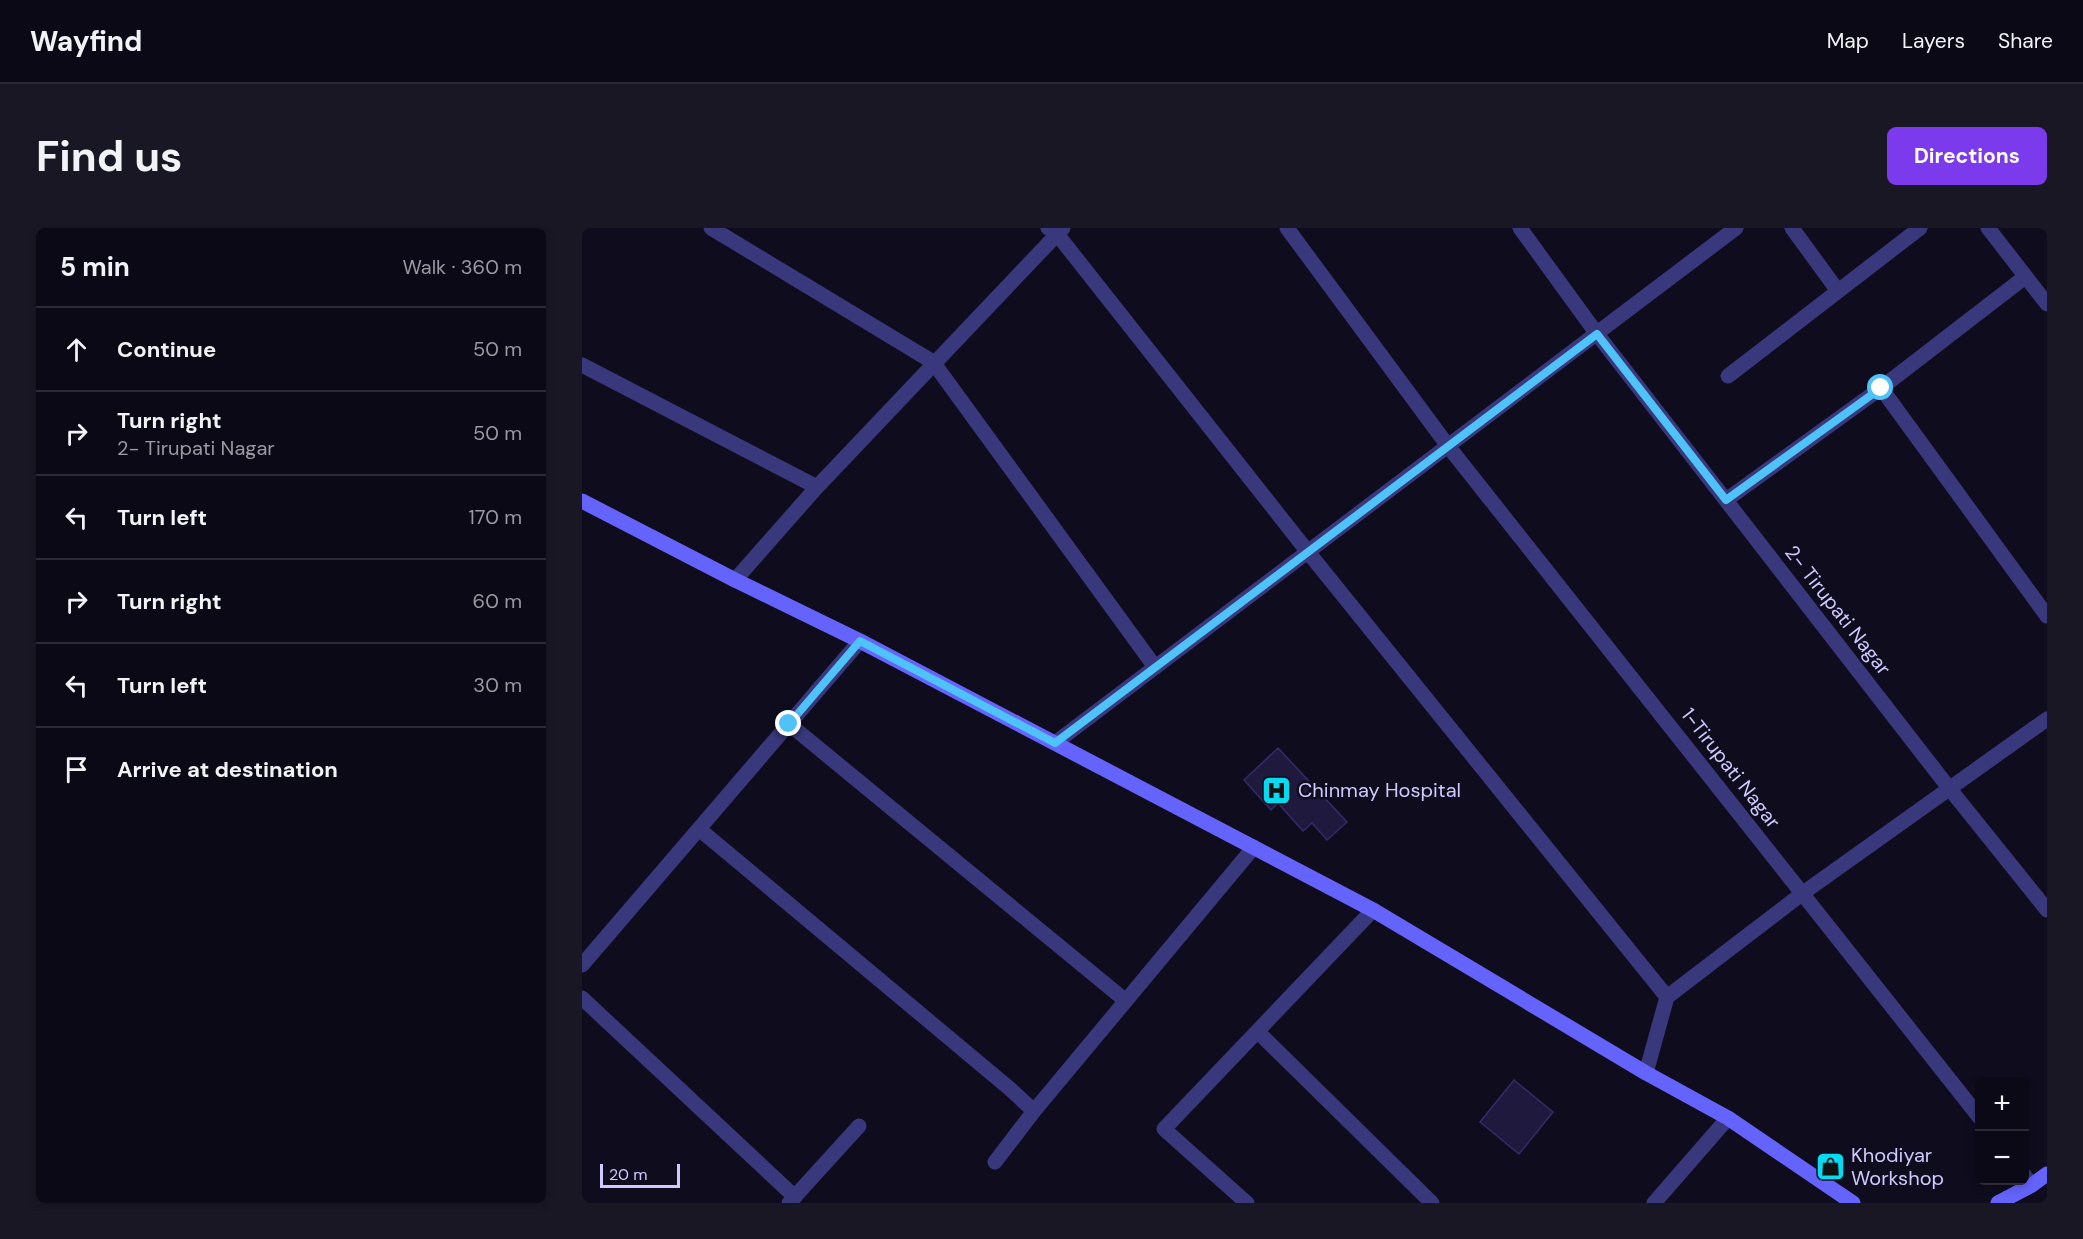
<!DOCTYPE html>
<meta charset="utf-8">
<style>
body{margin:0;font-family:"DM Sans",sans-serif;background:#191723;color:#f1f3f6}
.controls{position:absolute;right:18px;bottom:18px;display:grid;overflow:hidden;border-radius:9px;box-shadow:0 3px 9px #0003}
.controls button{width:54px;height:54px;display:grid;place-items:center;padding:0;border:0;border-bottom:2px solid #2b2a35;background:#0b0916;color:#f1f3f6;font:30px sans-serif}
.scale{position:absolute;left:18px;bottom:15px;width:80px;box-sizing:border-box;padding-left:6px;border:3px solid #cfcafe;border-top:0;font-size:16px;line-height:21px;white-space:nowrap;color:#cfcafe;-webkit-text-stroke:4px #0f0c1e;paint-order:stroke}
.stop{position:absolute;width:18px;height:18px;margin:-14px;border:4px solid #4fc3f7;border-radius:50%;background:#fff}
.stop.end{background:#4fc3f7;border-color:#fff;box-shadow:0 2px 6px #0008}
.list{margin:0;padding:0;list-style:none}
h2{display:flex;justify-content:space-between;align-items:center;height:78px;margin:0;padding:0 24px;font-size:26px}
h2 small{font-size:20px;font-weight:400;color:#9a9aa1}
.list li{display:grid;grid-template-columns:39px 1fr auto;gap:18px;align-items:center;box-sizing:border-box;height:84px;padding:0 24px;border-top:2px solid #2b2a35}
.list b{display:block;font-size:22px;white-space:nowrap}
.list p{margin:0;font-size:20px;white-space:nowrap;color:#9a9aa1}
.list em{font-size:20px;font-style:normal;color:#9a9aa1}
.icon{flex:none;width:33px;height:33px;fill:none;stroke:currentColor;stroke-width:2;stroke-linecap:round;stroke-linejoin:round}
.map{position:relative;flex:none;width:1465px;height:975px;overflow:hidden;border-radius:9px}
header{display:flex;align-items:center;gap:36px;box-sizing:border-box;height:84px;padding:0 30px;background:#0b0916;border-bottom:2px solid #2b2a35}
header strong{font-size:28px}
nav{display:flex;gap:33px;margin-inline-start:auto;font-size:21px}
.intro{display:flex;align-items:center;justify-content:space-between;box-sizing:border-box;height:144px;padding:0 36px}
h1{margin:0;font-size:42px}
.button{padding:15px 27px;border-radius:9px;background:#7c3aed;color:#fff;font-size:21px;font-weight:700}
main{display:flex;gap:36px;padding:0 36px}
aside{flex:1;background:#0b0916;border-radius:9px;box-shadow:0 3px 9px #0003}
.map>svg:first-child{display:block}
</style>
<header>
<strong>Wayfind</strong>
<nav><a>Map</a><a>Layers</a><a>Share</a></nav>
</header>
<div class="intro"><h1>Find us</h1><a class="button">Directions</a></div>
<main>
<aside>
<h2>5 min<small>Walk · 360 m</small></h2>
<ul class="list">
<li><svg class="icon" aria-label="ahead" viewBox="0 0 24 24"><path d="M12 20V5M6 11l6-6 6 6"/></svg><div><b>Continue</b></div><em>50 m</em></li>
<li><svg class="icon" aria-label="right" viewBox="0 0 24 24"><path d="M7 20v-9h11M14 6l5 5-5 5"/></svg><div><b>Turn right</b><p>2- Tirupati Nagar</p></div><em>50 m</em></li>
<li><svg class="icon" aria-label="left" viewBox="0 0 24 24"><path d="M17 20v-9H6M10 6l-5 5 5 5"/></svg><div><b>Turn left</b></div><em>170 m</em></li>
<li><svg class="icon" aria-label="right" viewBox="0 0 24 24"><path d="M7 20v-9h11M14 6l5 5-5 5"/></svg><div><b>Turn right</b></div><em>60 m</em></li>
<li><svg class="icon" aria-label="left" viewBox="0 0 24 24"><path d="M17 20v-9H6M10 6l-5 5 5 5"/></svg><div><b>Turn left</b></div><em>30 m</em></li>
<li><svg class="icon" aria-label="arrive" viewBox="0 0 24 24"><path d="M6 21V4h12l-3 4 3 4H6"/></svg><div><b>Arrive at destination</b></div></li>
</ul>
</aside>
<div class="map">
<svg width="1465" height="975" viewBox="0 0 1465 975">
<rect width="100%" height="100%" fill="#0f0c1e"/>
<!-- building -->
<path fill="#20193e" stroke="#362b6a" stroke-width="1.5" d="M696 520 765 594 745 612 730 595 721 603 696 575 689 582 662 552Z
M932 852 971 884 937 926 898 894Z"/>
<g fill="none" stroke-linecap="round" stroke-linejoin="round">
<!-- street -->
<path stroke="#39387c" stroke-width="15" d="M129 0 351 134 573 439
M466 0 475 6 726 324 1085 769
M705 0 866 218 1398 890
M938 0 1015 106 1367 560 1465 682
M1210 0 1256 63
M1406 0 1465 76
M0 137 235 259
M1146 148 1338 0
M1299 160 1465 388
M1144 272 1299 160 1443 49
M153 352 235 259 481 0
M207 496 544 773
M473 515 1154 0
M117 601 427 860 452 883 672 619
M0 737 278 413
M0 770 213 969
M676 804 850 975
M1064 845 1085 769 1221 665 1465 491
M413 934 452 883
M1442 947 1450 957
M207 975 277 898
M665 975 582 901 791 682
M1072 975 1146 890"/>
<!-- secondary -->
<path stroke="#6463fc" stroke-width="15" d="M0 273 153 352 278 413 791 682 1064 845 1146 890 1271 975
M1416 975 1450 957 1465 946"/>
</g>
<g fill="none" stroke-linecap="round" stroke-linejoin="round">
<!-- route -->
<path stroke="#4fc3f7" stroke-width="8" d="M207 496 278 413 473 515 1015 106 1144 272 1299 160"/>
</g>
<!-- icons -->
<defs>
<symbol id="hospital-square" viewBox="-11 -11 22 22"><rect x="-9" y="-9" width="18" height="18" rx="4" fill="#04dbf0" stroke="#0f0c1e"/><path d="M-5-5h3v3.5h4V-5h3V5h-3V1.5h-4V5h-3Z" fill="#111"/></symbol>
<symbol id="shop-square" viewBox="-11 -11 22 22"><rect x="-9" y="-9" width="18" height="18" rx="4" fill="#04dbf0" stroke="#0f0c1e"/><path d="M-5-2.5h2.3a2.7 3.5 0 0 1 5.4 0H5L5.5 6h-11ZM-1.5-2.5h3a1.5 2.3 0 0 0-3 0Z" fill="#111"/></symbol>
</defs>
<g fill-rule="evenodd">
<use href="#hospital-square" x="678" y="546" width="33" height="33"/>
<use href="#shop-square" x="1232" y="922" width="33" height="33"/>
</g>
<g text-anchor="middle" dominant-baseline="central" stroke-width="5" stroke-linejoin="round" paint-order="stroke">
<!-- street labels -->
<g font-size="20" fill="#cfcafe" stroke="#0f0c1e">
<text transform="translate(1256 382) rotate(52)">2- Tirupati Nagar</text>
<text transform="translate(1149 540) rotate(52)">1-Tirupati Nagar</text>
</g>
<!-- poi labels -->
<g font-size="20" fill="#cfcafe" stroke="#0f0c1e" text-anchor="start">
<text x="716" y="562">Chinmay Hospital</text>
<text x="1269" y="927">Khodiyar<tspan x="1269" dy="23">Workshop</tspan></text>
</g>
</g>
</svg>
<div class="controls">
<button>+</button>
<button>−</button>
</div>
<div class="scale">20 m</div>
<div class="stop" style="left:1299px;top:160px"></div>
<div class="stop end" style="left:207px;top:496px"></div>
</div>
</main>
